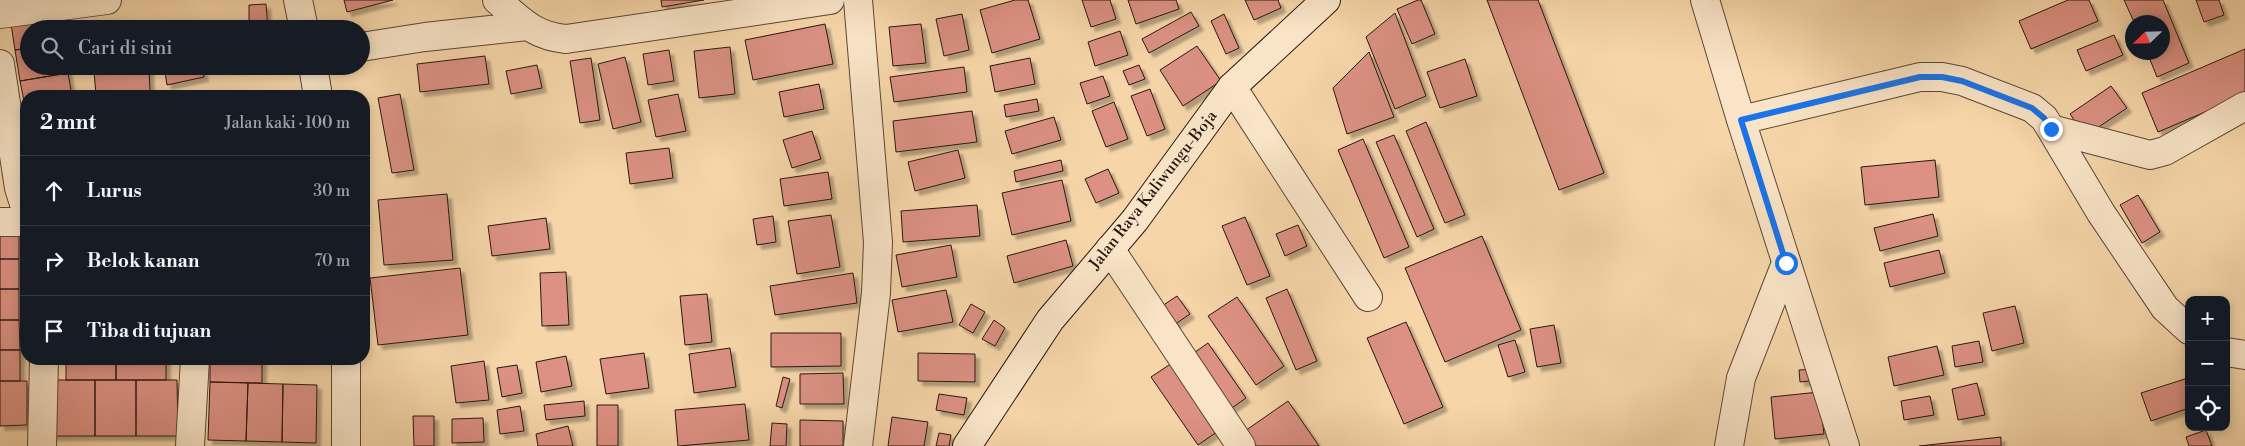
<!DOCTYPE html>
<html lang="id">
<meta charset="utf-8">
<style>
body{margin:0;font-family:"Libre Bodoni",serif;background:#242831;color:#f1f3f6}
.controls{position:absolute;right:15px;bottom:15px;display:grid;overflow:hidden;border-radius:10px;box-shadow:0 2px 12px #0003}
.controls button{width:45px;height:45px;display:grid;place-items:center;padding:0;border:0;border-bottom:1px solid #363941;background:#171b24;color:#f1f3f6;font:25px sans-serif}
.compass{position:absolute;left:2125px;top:15px;width:45px;height:45px;border-radius:50%;background:#171b24;box-shadow:0 2px 12px #0003;rotate:247deg}
.stop{position:absolute;width:15px;height:15px;margin:-11px;border:4px solid #1a73e8;border-radius:50%;background:#fff}
.stop.end{background:#1a73e8;border-color:#fff;box-shadow:0 1px 5px #0008}
.list{margin:0;padding:0;list-style:none}
h2{display:flex;justify-content:space-between;align-items:center;height:65px;margin:0;padding:0 20px;font-size:21px}
h2 small{font-size:16px;font-weight:400;color:#9ea1a6}
.list li{display:grid;grid-template-columns:32px 1fr auto;gap:15px;align-items:center;box-sizing:border-box;height:70px;padding:0 20px;border-top:1px solid #363941}
.list b{display:block;font-size:19px;white-space:nowrap}
.list em{font-size:16px;font-style:normal;color:#9ea1a6}
.icon{flex:none;width:28px;height:28px;fill:none;stroke:currentColor;stroke-width:2;stroke-linecap:round;stroke-linejoin:round}
.map{position:relative;flex:none;width:2245px;height:446px;overflow:hidden}
.search{position:absolute;background:#171b24;box-shadow:0 2px 12px #0003;left:20px;top:20px;width:350px;height:55px;display:flex;align-items:center;gap:12px;box-sizing:border-box;padding:0 18px;border-radius:28px;color:#9ea1a6;font-size:19px}
.panel{position:absolute;background:#171b24;box-shadow:0 2px 12px #0003;left:20px;top:90px;width:350px;height:275px;border-radius:20px}
.map>svg:first-child{display:block}
</style>
<div class="map">
<svg width="2245" height="446" viewBox="0 0 2245 446">
<defs>
<filter id="shadow"><feDropShadow dx="4.5" dy="4.5" stdDeviation="1" flood-color="#0004"/></filter>
</defs>
<rect width="100%" height="100%" fill="#f6d6a9"/>
<filter id="stains"><feTurbulence type="fractalNoise" baseFrequency=".004" numOctaves="4"/><feColorMatrix values="0 0 0 0 .2 0 0 0 0 .09 0 0 0 0 .02 0 0 0 .5 -.17"/></filter>
<radialGradient id="worn" r=".72"><stop offset=".6" stop-color="#630" stop-opacity="0"/><stop offset="1" stop-color="#630" stop-opacity=".3"/></radialGradient>
<!-- building -->
<path fill="#dc9183" stroke="#281710" filter="url(#shadow)" d="M344 0H393L347 12Z
M661 0H704L662 7Z
M1015 0H1028L1040 39 992 53 980 10Z
M1082 0H1110L1116 19 1091 27Z
M1128 0H1176L1179 9 1136 24Z
M1245 0H1278L1281 8 1254 20Z
M1418 0H1421L1435 34 1412 44 1397 9Z
M1487 0H1538L1604 173 1559 190Z
M2068 0H2089L2098 21 2031 49 2019 21Z
M2124 0H2163L2189 63 2157 77 2147 52H2162V22H2134Z
M2196 0H2219L2224 15 2204 22Z
M266 4 268 29H249V5Z
M1191 12 1199 26 1149 53 1142 39Z
M1395 13 1426 96 1395 109 1366 37Z
M962 14 969 50 944 56 936 19Z
M1224 14 1239 48 1226 54 1211 21Z
M59 16 61 29H29V48L15 50 11 24Z
M141 24 142 29H103Z
M825 24 833 64 753 80 745 40Z
M921 24 926 63 893 66 889 27Z
M1120 31 1128 55 1095 66 1088 42Z
M2114 35 2123 55 2086 71 2077 50Z
M1197 46 1221 81 1183 106 1160 70Z
M730 47 735 94 699 98 694 51Z
M29 48V66H67L68 73 20 81 15 50Z
M2245 49V95L2158 132 2142 93Z
M669 50 674 81 648 85 643 54Z
M1369 52 1394 117 1347 134 1333 88Z
M485 56 489 84 420 92 417 64Z
M625 57 641 122 613 129 598 64Z
M591 58 600 120 580 123 570 61Z
M1030 58 1035 84 995 92 990 66Z
M1465 59 1477 96 1440 108 1427 72Z
M537 65 542 88 511 94 506 71Z
M1139 65 1145 79 1129 85 1123 71Z
M164 66H202L204 77 167 85Z
M149 67 150 91 96 95 94 71Z
M964 67 967 92 894 102 890 77Z
M68 73 72 96H26V111L20 81Z
M1103 76 1110 96 1087 104 1080 83Z
M819 84 824 109 784 117 779 92Z
M2111 86 2127 108 2085 136 2070 114Z
M1150 89 1165 129 1147 136 1131 96Z
M400 94 414 170 392 173 378 98Z
M678 94 686 131 656 137 648 100Z
M1037 99 1039 111 1006 117 1004 105Z
M1114 102 1128 139 1106 147 1092 111Z
M972 111 977 142 896 152 893 121Z
M1054 117 1061 140 1012 154 1005 131Z
M1426 122 1465 215 1445 223 1406 131Z
M812 131 821 159 792 168 783 140Z
M1394 135 1434 229 1417 237 1376 142Z
M1363 139 1409 247 1384 258 1338 150Z
M669 148 673 178 630 184 626 153Z
M958 150 965 178 915 191 908 162Z
M1061 160 1063 171 1016 182 1014 171Z
M1935 160 1939 197 1865 205 1861 167Z
M1108 169 1119 193 1096 203 1085 179Z
M828 172 832 199 784 206 780 179Z
M1062 180 1071 221 1012 235 1002 193Z
M447 194 453 260 384 265 378 200Z
M2138 195 2160 232 2142 243 2120 205Z
M977 205 980 236 903 242 901 211Z
M1933 214 1938 236 1880 251 1874 228Z
M831 215 840 267 797 274 788 221Z
M773 216 776 242 757 245 753 219Z
M1245 217 1270 276 1247 285 1222 226Z
M546 218 550 249 492 256 488 226Z
M1298 225 1307 246 1285 256 1276 234Z
M0 229H19V259H0Z
M1482 236 1521 330 1445 362 1405 268Z
M1066 240 1073 266 1014 283 1007 256Z
M951 245 957 277 902 287 896 255Z
M1939 250 1945 273 1890 287 1884 263Z
M0 259H19V289H0Z
M460 268 468 335 378 345 370 278Z
M566 272 569 325 542 326 540 273Z
M853 273 857 303 775 315 770 286Z
M0 289H19V320H0Z
M1287 289 1317 361 1296 370 1266 298Z
M946 290 953 322 898 332 892 300Z
M707 294 712 342 685 345 680 296Z
M1177 296 1190 314 1174 325 1162 306Z
M1237 297 1284 366 1256 385 1208 316Z
M971 304 985 312 973 333 959 325Z
M2015 306 2024 343 1992 351 1983 313Z
M0 320H19L20 350H0Z
M994 320 1005 328 995 346 982 339Z
M1406 322 1443 407 1404 424 1367 338Z
M1554 325 1561 363 1537 367 1530 329Z
M771 333H841V366L771 367Z
M1515 340 1525 372 1508 377 1498 345Z
M1979 341 1983 362 1955 367 1952 346Z
M1208 343 1246 398 1229 410 1191 355Z
M1937 346 1944 375 1894 386 1888 357Z
M730 348 736 387 694 393 689 354Z
M0 350H20V381H0Z
M644 353 649 388 606 394 600 359Z
M918 353 975 354V382L918 381Z
M566 356 572 386 541 392 536 362Z
M66 359H116V380H66Z
M116 359H166V380H116Z
M210 359H262V383L210 382Z
M1178 359 1224 427 1198 445 1151 377Z
M484 361 489 400 456 403 451 366Z
M517 365 522 393 502 397 497 368Z
M1819 369V380L1800 382 1799 370Z
M843 373 844 404H800V374Z
M783 377 790 379 782 408 776 406Z
M2188 378 2189 408 2151 421 2141 393Z
M51 380H95V436H51Z
M95 380H136V436H95Z
M136 380H177L178 436H136Z
M0 381H27V425L0 426Z
M210 382 248 383 246 441 208 440Z
M248 383 283 384 282 442 246 441Z
M1977 383 1985 415 1958 420 1952 389Z
M283 384 317 385 316 443 282 442Z
M1819 392 1824 434 1775 439 1771 397Z
M939 394 967 398 964 415 936 410Z
M1930 396 1934 415 1904 420 1901 401Z
M584 401 585 416 546 420 544 405Z
M1288 401 1319 446H1256L1245 431Z
M745 404 749 440 678 446 675 410Z
M597 405H618V446H597Z
M520 406 524 431 500 434 497 410Z
M413 416H434V446H414Z
M892 417 928 422 924 446H888Z
M483 418 484 442 452 443V419Z
M800 420 843 421V446H800Z
M772 423 787 424 786 446H770Z
M568 426 573 446H538L536 434Z
M2206 430 2212 446H2189L2186 437Z
M939 433 951 435 949 446H936Z
M2001 437V446H1919Z"/>
<g fill="none" stroke-linecap="round" stroke-linejoin="round">
<defs>
<path id="street" d="M298 0 304 29
M497 0C520 20 534 36 566 39L830 0
M858 0 878 242 876 293 858 446
M1705 0 1741 120 1845 446
M0 14 107 0
M361 47 425 37 527 26
M0 64 19 188 26 210
M313 66 318 96
M1232 87 1368 297
M1741 120 1920 77H1942L1962 81 2032 108 2044 118 2051 129 2101 213 2165 308 2189 330
M2051 129 2150 155 2165 151 2245 106
M0 222H26
M1110 249 1241 446
M2226 352 2245 355
M346 359V446
M42 446 44 359
M190 446 195 359
M1729 446 1741 378 1786 263"/>
<path id="secondary" d="M967 446 1050 320 1135 220 1232 87 1326 0"/>
</defs>
<!-- street casing -->
<use href="#street" stroke="#5c4736" stroke-width="30"/>
<!-- secondary casing -->
<use href="#secondary" stroke="#281710" stroke-width="30"/>
<!-- street -->
<use href="#street" stroke="#f9e4c7" stroke-width="28"/>
<!-- secondary -->
<use href="#secondary" stroke="#f9e4c7" stroke-width="28"/>
</g>
<g fill="none" stroke-linecap="round" stroke-linejoin="round">
<!-- route -->
<path stroke="#1a73e8" stroke-width="6" d="M1786 263 1741 120 1920 77H1942L1962 81 2032 108 2044 118 2051 129"/>
</g>
<g text-anchor="middle" dominant-baseline="central" stroke-width="5" stroke-linejoin="round" paint-order="stroke">
<!-- street labels -->
<g font-size="16" fill="#281710" stroke="#f9e4c7">
<text transform="translate(1153 190) rotate(-52)">Jalan Raya Kaliwungu-Boja</text>
</g>
</g>
<rect width="100%" height="100%" filter="url(#stains)"/>
<rect width="100%" height="100%" fill="url(#worn)"/>
</svg>
<div class="controls">
<button>+</button>
<button>−</button>
<button><svg class="icon" aria-label="locate" viewBox="0 0 24 24"><circle cx="12" cy="12" r="6"/><path d="M12 2v4M12 18v4M2 12h4M18 12h4"/></svg></button>
</div>
<svg class="compass" viewBox="-18 -18 36 36"><path d="M0-13l5 13h-10z" fill="#e53935"/><path d="M0 13l5-13h-10z" fill="#9ea1a6"/></svg>
<div class="stop" style="left:1786px;top:263px"></div>
<div class="stop end" style="left:2051px;top:129px"></div>
<div class="search"><svg class="icon" aria-label="search" viewBox="0 0 24 24"><circle cx="10" cy="10" r="6"/><path d="M15 15l6 6"/></svg>Cari di sini</div>
<section class="panel">
<h2>2 mnt<small>Jalan kaki · 100 m</small></h2>
<ul class="list">
<li><svg class="icon" aria-label="ahead" viewBox="0 0 24 24"><path d="M12 20V5M6 11l6-6 6 6"/></svg><div><b>Lurus</b></div><em>30 m</em></li>
<li><svg class="icon" aria-label="right" viewBox="0 0 24 24"><path d="M7 20v-9h11M14 6l5 5-5 5"/></svg><div><b>Belok kanan</b></div><em>70 m</em></li>
<li><svg class="icon" aria-label="arrive" viewBox="0 0 24 24"><path d="M6 21V4h12l-3 4 3 4H6"/></svg><div><b>Tiba di tujuan</b></div></li>
</ul>
</section>
</div>
